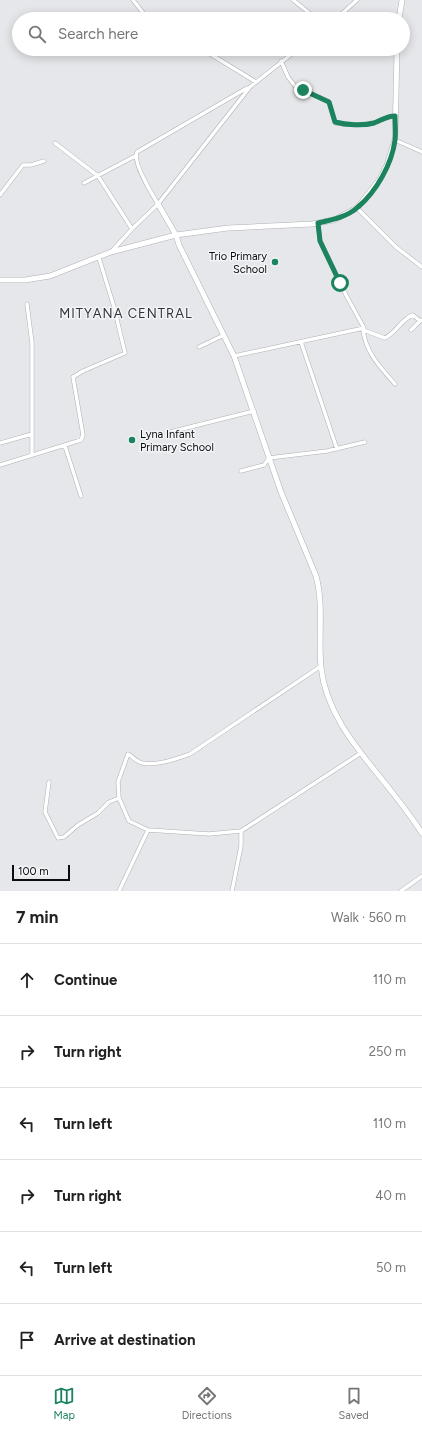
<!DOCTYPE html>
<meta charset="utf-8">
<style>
body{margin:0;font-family:Figtree,sans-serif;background:#f6f6f6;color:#222}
.scale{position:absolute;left:12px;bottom:10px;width:58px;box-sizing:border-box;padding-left:4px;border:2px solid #0c0c0d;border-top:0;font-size:11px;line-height:14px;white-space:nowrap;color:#0c0c0d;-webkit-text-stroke:3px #f3f4f7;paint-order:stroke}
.stop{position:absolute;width:12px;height:12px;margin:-9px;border:3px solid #1b835e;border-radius:50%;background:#fff}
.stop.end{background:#1b835e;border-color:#fff;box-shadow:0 1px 4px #0008}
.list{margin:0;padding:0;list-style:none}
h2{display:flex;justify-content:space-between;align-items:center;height:52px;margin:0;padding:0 16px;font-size:17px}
h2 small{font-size:13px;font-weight:400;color:#767676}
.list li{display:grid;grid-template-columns:26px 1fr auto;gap:12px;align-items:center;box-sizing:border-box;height:72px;padding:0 16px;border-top:1px solid #e0e0e0}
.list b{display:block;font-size:15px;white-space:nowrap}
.list em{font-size:13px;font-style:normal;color:#767676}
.icon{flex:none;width:22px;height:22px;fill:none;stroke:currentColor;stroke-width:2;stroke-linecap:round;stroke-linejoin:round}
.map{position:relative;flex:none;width:422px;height:891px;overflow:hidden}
.search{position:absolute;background:#fff;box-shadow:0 2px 10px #0003;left:12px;right:12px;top:12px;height:44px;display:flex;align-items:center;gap:10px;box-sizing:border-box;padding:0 14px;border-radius:22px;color:#767676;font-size:15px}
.sheet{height:484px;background:#fff}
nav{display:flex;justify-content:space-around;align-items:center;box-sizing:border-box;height:56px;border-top:1px solid #e0e0e0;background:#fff;font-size:11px;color:#767676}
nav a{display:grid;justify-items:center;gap:2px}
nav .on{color:#1b835e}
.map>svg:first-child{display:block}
</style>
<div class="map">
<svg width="422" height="891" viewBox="0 0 422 891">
<rect width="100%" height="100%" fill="#e6e7ea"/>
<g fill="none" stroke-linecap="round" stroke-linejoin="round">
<defs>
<path id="street" d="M133 0 148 19
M293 0 317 19
M336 19 357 0
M202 49 256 82
M281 61 288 77 295 86 329 102 335 123C346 125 363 126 374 123 382 120 387 116 395 116
M395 140 422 152
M55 143 98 176 132 229
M84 183 135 156
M0 195 23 165H31L44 161
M158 204C152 194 132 162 137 152L247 88
M357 208 396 247 422 267
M112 251 132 229 158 204 250 87 298 49
M27 304 32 343V455
M411 330 421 320
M301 342 337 449
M199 347 224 335
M234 356 364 328 346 295 320 241 318 223
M395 384C380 367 366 353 363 330L385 338C397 332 401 319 413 315L420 321
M170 432 254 411
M0 443 32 434
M65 446 81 496
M0 465 81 440 83 435 73 377 83 371 125 353 114 307 99 258
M241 471 264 465 269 458 327 451 365 442
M321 666 190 754C176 759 157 766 142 763 137 762 133 757 128 754L118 782 119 798 129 821 148 830 209 834 241 831 361 753
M49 782 45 812 58 838 64 837 78 825 98 813 109 802 119 798
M119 891 148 830
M232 891 241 846V831
M401 891 422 876"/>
<path id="secondary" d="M399 19 402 0
M158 204 176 235 179 245 234 356 281 492 316 576C324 605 318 637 321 667 326 713 356 747 384 782 397 798 410 815 422 833
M0 280H25L50 276 111 252 176 235 228 228 312 224 334 220 357 208 380 179 387 165 395 140 397 49"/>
</defs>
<!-- street casing -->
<use href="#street" stroke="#afb0b3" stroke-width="4.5"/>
<!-- secondary casing -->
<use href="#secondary" stroke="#afb0b3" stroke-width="6"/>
<!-- street -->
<use href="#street" stroke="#fff" stroke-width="3.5"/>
<!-- secondary -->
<use href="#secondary" stroke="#fff" stroke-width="5"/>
</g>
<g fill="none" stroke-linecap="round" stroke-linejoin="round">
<!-- route -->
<path stroke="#1b835e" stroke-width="5" d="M303 90 329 102 335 122C346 125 363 126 374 123 382 120 387 116 395 116 395 124 396 133 395 140 392 164 376 192 358 207 347 217 332 220 318 223L320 241 340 283"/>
</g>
<!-- markers -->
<g fill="#1b835e" stroke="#f3f4f7" stroke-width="1.5">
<circle cx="275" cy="262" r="4"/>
<circle cx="132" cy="440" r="4"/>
</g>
<g text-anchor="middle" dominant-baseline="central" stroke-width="3" stroke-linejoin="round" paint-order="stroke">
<!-- poi labels -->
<g font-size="11" fill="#0c0c0d" stroke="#f3f4f7" text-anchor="end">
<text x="267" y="256">Trio Primary<tspan x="267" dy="13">School</tspan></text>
<text x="140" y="434" text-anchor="start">Lyna Infant<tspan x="140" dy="13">Primary School</tspan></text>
</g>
<!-- quarter labels -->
<g font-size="13" letter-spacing="1" fill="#323336" stroke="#f3f4f7">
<text x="126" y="313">MITYANA CENTRAL</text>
</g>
</g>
</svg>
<div class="scale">100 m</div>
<div class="stop" style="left:340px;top:283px"></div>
<div class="stop end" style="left:303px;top:90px"></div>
<div class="search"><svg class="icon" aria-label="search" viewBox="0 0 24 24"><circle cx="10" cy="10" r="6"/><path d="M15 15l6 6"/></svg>Search here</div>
</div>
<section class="sheet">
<h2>7 min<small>Walk · 560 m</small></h2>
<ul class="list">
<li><svg class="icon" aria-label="ahead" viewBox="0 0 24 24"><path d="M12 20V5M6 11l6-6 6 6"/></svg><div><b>Continue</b></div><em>110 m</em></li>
<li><svg class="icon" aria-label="right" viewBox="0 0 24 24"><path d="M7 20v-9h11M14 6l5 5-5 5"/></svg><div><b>Turn right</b></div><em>250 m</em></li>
<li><svg class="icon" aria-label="left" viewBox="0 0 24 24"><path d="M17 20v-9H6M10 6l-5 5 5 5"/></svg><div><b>Turn left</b></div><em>110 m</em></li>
<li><svg class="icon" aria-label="right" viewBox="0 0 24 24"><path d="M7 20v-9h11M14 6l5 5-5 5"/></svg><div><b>Turn right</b></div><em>40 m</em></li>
<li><svg class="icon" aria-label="left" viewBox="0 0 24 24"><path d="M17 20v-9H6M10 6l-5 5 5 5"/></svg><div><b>Turn left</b></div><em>50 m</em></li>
<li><svg class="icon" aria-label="arrive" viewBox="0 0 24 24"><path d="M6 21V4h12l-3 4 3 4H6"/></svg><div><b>Arrive at destination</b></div></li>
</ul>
</section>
<nav>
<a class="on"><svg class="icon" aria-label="map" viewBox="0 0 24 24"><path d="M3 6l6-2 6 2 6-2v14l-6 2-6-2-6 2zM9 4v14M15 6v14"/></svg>Map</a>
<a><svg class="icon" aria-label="directions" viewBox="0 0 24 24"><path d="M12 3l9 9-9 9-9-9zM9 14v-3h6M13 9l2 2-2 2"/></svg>Directions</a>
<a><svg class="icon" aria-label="saved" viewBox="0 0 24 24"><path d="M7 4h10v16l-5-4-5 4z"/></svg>Saved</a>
</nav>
